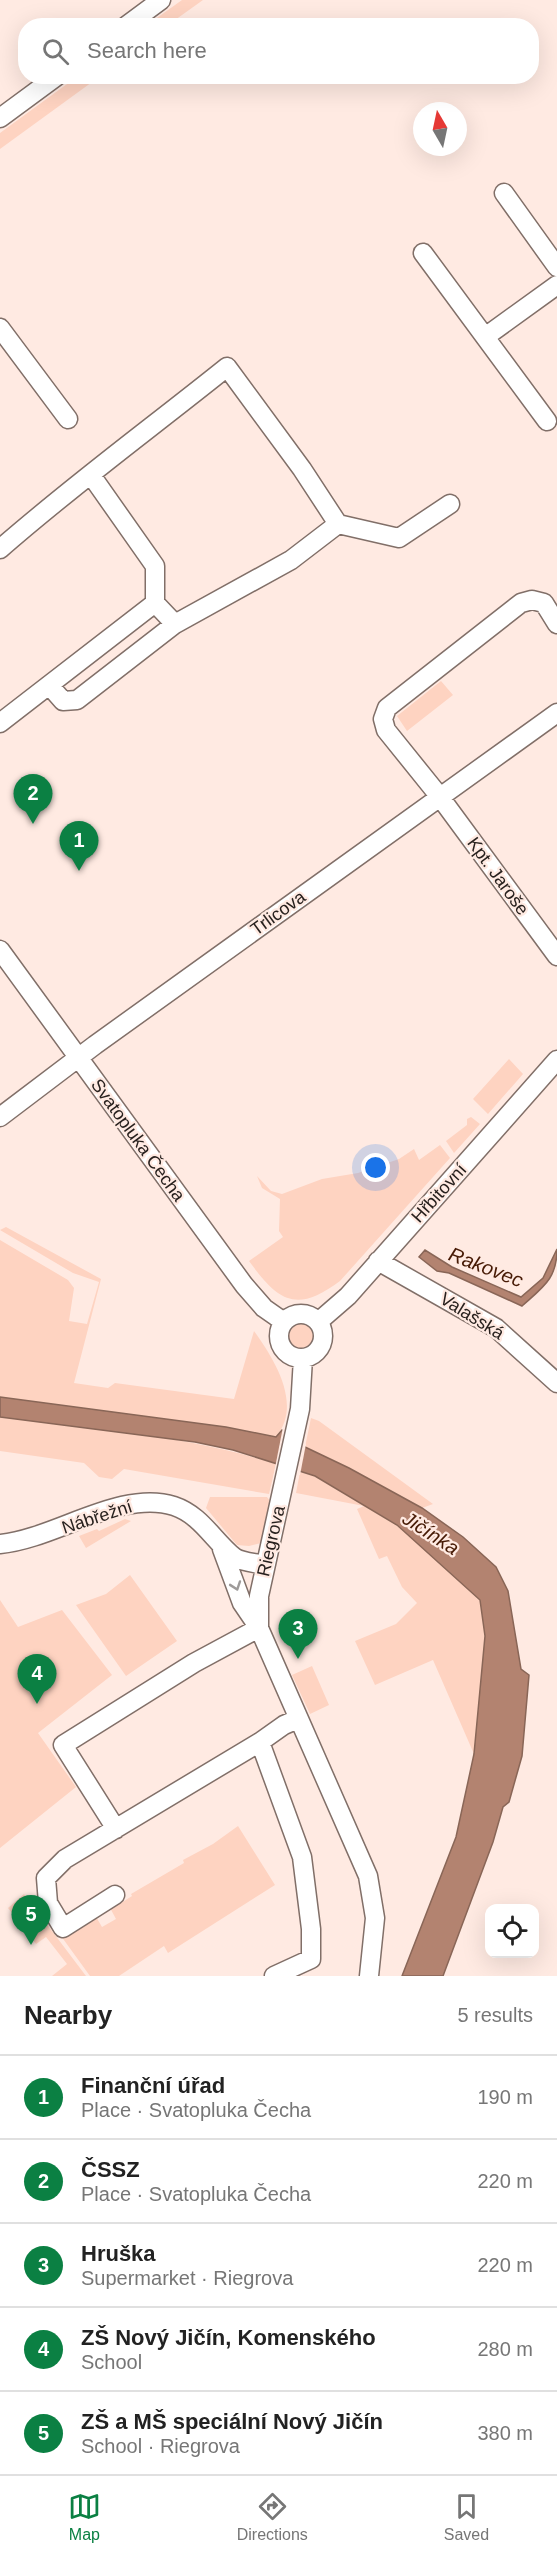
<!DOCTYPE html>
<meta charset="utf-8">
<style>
body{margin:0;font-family:Arial,sans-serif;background:#f6f6f6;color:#222}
.controls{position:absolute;right:18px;bottom:18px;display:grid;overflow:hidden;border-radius:12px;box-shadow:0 6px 24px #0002}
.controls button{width:54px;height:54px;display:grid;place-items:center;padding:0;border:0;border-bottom:2px solid #e0e0e0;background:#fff;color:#222;font:30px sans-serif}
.compass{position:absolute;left:413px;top:102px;width:54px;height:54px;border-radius:50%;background:#fff;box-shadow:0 6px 24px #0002;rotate:351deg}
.you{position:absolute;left:376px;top:1168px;width:21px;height:21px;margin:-15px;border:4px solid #fff;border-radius:50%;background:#1a73e8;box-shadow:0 0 0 9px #1a73e833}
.badge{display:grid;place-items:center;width:39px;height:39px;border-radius:50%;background:#0b8043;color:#fff;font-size:20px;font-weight:700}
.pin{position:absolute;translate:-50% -50px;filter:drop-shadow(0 2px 3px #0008)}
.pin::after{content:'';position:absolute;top:32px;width:21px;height:18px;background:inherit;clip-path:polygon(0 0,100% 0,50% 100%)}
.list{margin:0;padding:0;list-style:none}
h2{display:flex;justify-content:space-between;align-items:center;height:78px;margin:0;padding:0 24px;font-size:26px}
h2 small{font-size:20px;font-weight:400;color:#767676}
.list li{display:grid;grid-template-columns:39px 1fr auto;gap:18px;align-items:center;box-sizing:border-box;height:84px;padding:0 24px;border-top:2px solid #e0e0e0}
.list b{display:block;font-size:22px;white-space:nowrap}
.list p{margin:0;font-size:20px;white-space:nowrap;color:#767676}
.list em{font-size:20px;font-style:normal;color:#767676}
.icon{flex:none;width:33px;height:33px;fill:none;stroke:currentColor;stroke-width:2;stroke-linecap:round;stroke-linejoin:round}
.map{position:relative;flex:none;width:557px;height:1976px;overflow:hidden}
.search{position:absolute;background:#fff;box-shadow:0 6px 24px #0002;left:18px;right:18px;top:18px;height:66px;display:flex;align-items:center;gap:15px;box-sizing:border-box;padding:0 21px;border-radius:24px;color:#767676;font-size:22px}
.sheet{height:498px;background:#fff}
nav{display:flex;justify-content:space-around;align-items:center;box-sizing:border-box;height:84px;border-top:2px solid #e0e0e0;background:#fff;font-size:16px;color:#767676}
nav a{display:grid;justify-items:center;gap:3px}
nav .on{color:#0b8043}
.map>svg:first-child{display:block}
</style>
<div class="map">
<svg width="557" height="1976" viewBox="0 0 557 1976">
<rect width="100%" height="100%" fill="#ffeae2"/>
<!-- green -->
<path fill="#fed3c1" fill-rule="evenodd" d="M182 0H203L168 25H147Z
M78 76 99 77 0 149V133Z
M441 681 453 695 407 731 397 716Z
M509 1059 523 1074 488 1114 473 1099Z
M471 1117 480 1124 454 1153 446 1141 467 1125V1119Z
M440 1145 450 1158 340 1281C296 1314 278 1301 249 1261L283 1237 279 1231 280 1199 262 1188 257 1176 271 1191 282 1194 322 1179 358 1173 399 1159 414 1149 419 1160Z
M6 1227 101 1279 74 1383 108 1388 115 1383 234 1399 254 1331C274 1359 303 1404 276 1437L226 1427 0 1397V1240L68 1280 74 1288 69 1321 87 1324 99 1282 73 1273 0 1230Z
M287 1336a14 14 0 1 1 28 0a14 14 0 1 1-28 0Z
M0 1417C92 1429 187 1435 276 1464L269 1494 124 1469 112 1479 99 1477 84 1463 0 1451Z
M311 1418 319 1421 433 1504 422 1508 349 1468 305 1447Z
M300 1472 315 1476 397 1525 480 1600 485 1636 474 1754 433 1660 375 1685 355 1641 396 1624 417 1603 402 1587 387 1556 379 1559 357 1509 364 1506 296 1493Z
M210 1497H267L270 1501 261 1543 249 1546 237 1545 206 1508Z
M125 1519 131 1521 86 1548 79 1536 97 1529 99 1531Z
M130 1575 177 1641 126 1676 76 1605 106 1594Z
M0 1600 18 1627 62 1610 112 1675 38 1733 76 1787 0 1848Z
M312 1666 329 1705 310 1714 292 1675Z
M238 1826 275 1885 168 1953 164 1946 119 1976H90L61 1936 118 1899 121 1903 132 1896 131 1894 184 1863 183 1860 213 1844ZM109 1906 116 1919 102 1927 95 1915Z
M24 1894 86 1976H52L67 1964 46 1937 36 1944 8 1908Z"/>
<!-- water -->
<path fill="#b38370" stroke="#896657" stroke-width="1.5" d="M557 1249C557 1279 543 1287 522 1306L449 1273 437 1271 419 1257 425 1250 452 1267 521 1297 543 1278Z
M0 1397 226 1427 276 1437 282 1430 305 1447 349 1468 422 1508 463 1537 496 1567 508 1591 521 1669 529 1675 522 1756 509 1802 503 1807 493 1842 443 1976H402L456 1837 474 1754 485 1636 480 1600 397 1525 315 1476 233 1450 195 1442 0 1417Z"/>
<!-- pier -->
<path fill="#ffeae2" d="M283 1427 306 1444 300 1475 273 1478Z"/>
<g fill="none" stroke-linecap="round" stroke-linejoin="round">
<defs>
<path id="minor" d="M126 26 161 0
M0 118 57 76
M504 193 557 267
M423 253 547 421
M0 328 68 419
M485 337 557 285
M0 549C73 485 151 428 227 367L302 469 338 524 399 538 450 504
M155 603 175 624 291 560 338 524
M557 624 544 603 532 600 521 603 387 708 383 719 386 730 440 797 557 956
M49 685 63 701 77 700 175 624
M0 723 155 603V566L91 475
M0 950 244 1285 264 1308 284 1322
M0 1117 95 1045 557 713
M378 1261 496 1328 557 1383
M279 1336a22 22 0 1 1 44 0a22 22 0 1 1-44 0Z
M318 1322 348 1296 557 1060
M303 1358 300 1409 259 1596V1628L368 1876 375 1918 369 1976
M0 1544C55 1539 120 1489 174 1506 201 1515 213 1540 234 1557 241 1562 256 1563 265 1565
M222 1549 242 1603 259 1628
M260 1742 302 1857 311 1929V1959L274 1976
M116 1829 63 1745 194 1663 259 1628
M115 1895 63 1928 48 1903 46 1878 65 1859 260 1742 284 1725 298 1719"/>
</defs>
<!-- minor casing -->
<use href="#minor" stroke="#816f68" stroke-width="21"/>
<!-- minor -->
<use href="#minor" stroke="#fff" stroke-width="18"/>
</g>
<!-- one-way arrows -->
<defs><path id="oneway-chevron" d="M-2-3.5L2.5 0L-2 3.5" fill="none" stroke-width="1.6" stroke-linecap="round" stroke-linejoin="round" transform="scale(1.5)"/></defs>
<use stroke="#9e9b9a" href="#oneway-chevron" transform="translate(236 1586) rotate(71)"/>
<g text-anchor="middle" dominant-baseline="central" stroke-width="4.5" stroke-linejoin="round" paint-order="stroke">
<!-- street labels -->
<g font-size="18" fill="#28211e" stroke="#ffeae2">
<text transform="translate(498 876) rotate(54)">Kpt. Jaroše</text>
<text transform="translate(278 913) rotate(-36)">Trlicova</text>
<text transform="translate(138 1140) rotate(54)">Svatopluka Čecha</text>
<text transform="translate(439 1193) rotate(-48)">Hřbitovní</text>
<text transform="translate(472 1316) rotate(32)">Valašská</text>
<text transform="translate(97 1517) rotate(-18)">Nábřežní</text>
<text transform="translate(271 1541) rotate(-77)">Riegrova</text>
</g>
<!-- water labels -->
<g font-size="20" font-style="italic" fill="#471a05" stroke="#ffeae2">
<text transform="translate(486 1267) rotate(21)">Rakovec</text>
<text transform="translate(431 1533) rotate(33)">Jičínka</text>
</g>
</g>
</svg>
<div class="controls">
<button><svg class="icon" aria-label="locate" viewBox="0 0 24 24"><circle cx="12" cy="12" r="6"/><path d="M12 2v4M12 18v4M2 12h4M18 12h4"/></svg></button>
</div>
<svg class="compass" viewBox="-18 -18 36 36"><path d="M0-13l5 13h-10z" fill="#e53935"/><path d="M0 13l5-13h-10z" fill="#767676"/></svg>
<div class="you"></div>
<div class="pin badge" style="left:79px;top:871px">1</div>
<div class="pin badge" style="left:33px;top:824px">2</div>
<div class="pin badge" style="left:298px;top:1659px">3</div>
<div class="pin badge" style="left:37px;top:1704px">4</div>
<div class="pin badge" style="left:31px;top:1945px">5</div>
<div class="search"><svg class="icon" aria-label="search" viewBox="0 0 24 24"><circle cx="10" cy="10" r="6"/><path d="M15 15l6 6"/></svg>Search here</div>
</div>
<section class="sheet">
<h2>Nearby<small>5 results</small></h2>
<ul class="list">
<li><span class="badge">1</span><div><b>Finanční úřad</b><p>Place · Svatopluka Čecha</p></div><em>190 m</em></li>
<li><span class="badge">2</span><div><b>ČSSZ</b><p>Place · Svatopluka Čecha</p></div><em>220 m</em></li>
<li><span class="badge">3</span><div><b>Hruška</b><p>Supermarket · Riegrova</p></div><em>220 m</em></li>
<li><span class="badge">4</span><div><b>ZŠ Nový Jičín, Komenského</b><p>School</p></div><em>280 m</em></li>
<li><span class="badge">5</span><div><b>ZŠ a MŠ speciální Nový Jičín</b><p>School · Riegrova</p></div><em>380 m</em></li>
</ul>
</section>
<nav>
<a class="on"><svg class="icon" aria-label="map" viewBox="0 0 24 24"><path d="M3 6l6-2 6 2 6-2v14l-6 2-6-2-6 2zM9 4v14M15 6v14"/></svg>Map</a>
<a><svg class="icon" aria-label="directions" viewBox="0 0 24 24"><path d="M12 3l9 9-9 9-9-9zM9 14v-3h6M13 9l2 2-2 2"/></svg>Directions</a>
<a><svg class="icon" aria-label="saved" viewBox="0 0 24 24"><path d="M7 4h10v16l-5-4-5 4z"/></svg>Saved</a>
</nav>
